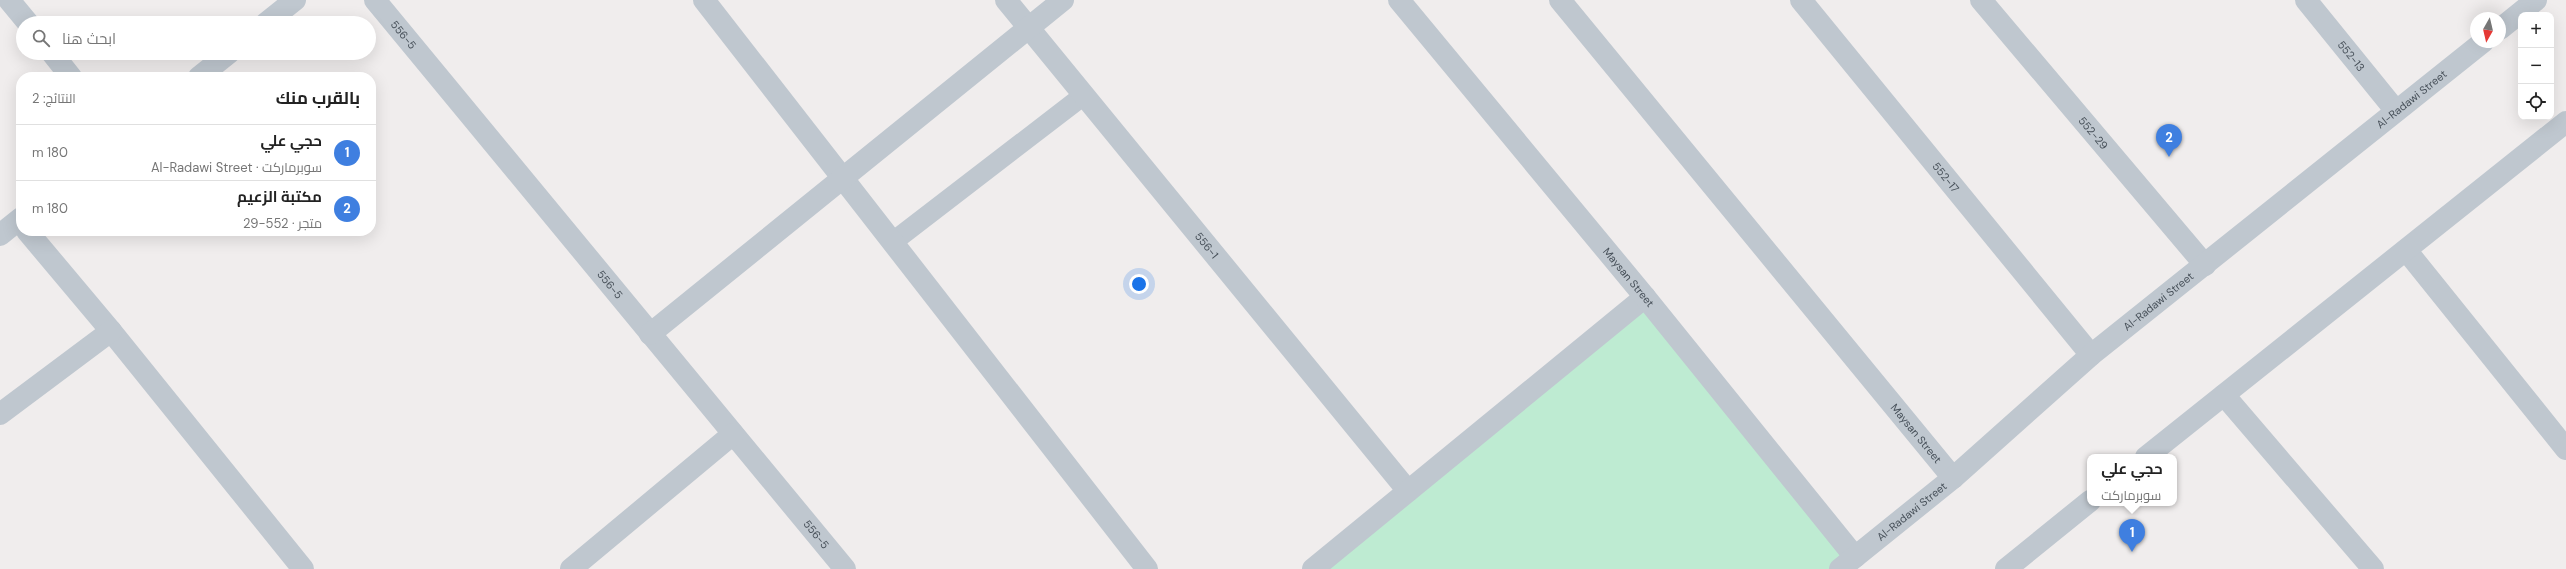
<!DOCTYPE html>
<html lang="ar">
<meta charset="utf-8">
<style>
body{margin:0;font-family:"DM Sans",Cairo,sans-serif;background:#f2f2f2;color:#222;direction:rtl}
.controls{position:absolute;right:12px;top:12px;display:grid;overflow:hidden;border-radius:8px;box-shadow:0 4px 16px #0002}
.controls button{width:36px;height:36px;display:grid;place-items:center;padding:0;border:0;border-bottom:1px solid #e0e0e0;background:#fff;color:#222;font:20px sans-serif}
.compass{position:absolute;left:2470px;top:12px;width:36px;height:36px;border-radius:50%;background:#fff;box-shadow:0 4px 16px #0002;rotate:188deg}
.you{position:absolute;left:1139px;top:284px;width:14px;height:14px;margin:-10px;border:3px solid #fff;border-radius:50%;background:#1a73e8;box-shadow:0 0 0 6px #1a73e833}
.badge{display:grid;place-items:center;width:26px;height:26px;border-radius:50%;background:#1a73e8;color:#fff;font-size:13px;font-weight:700}
.pin{position:absolute;translate:-50% -33px;filter:drop-shadow(0 1px 2px #0008)}
.pin::after{content:'';position:absolute;top:21px;width:14px;height:12px;background:inherit;clip-path:polygon(0 0,100% 0,50% 100%)}
.popup{position:absolute;left:2087px;top:454px;width:90px;height:52px;box-sizing:border-box;display:grid;place-content:center;border-radius:8px;background:#fff;filter:drop-shadow(0 1px 3px #0005);font-size:13px;white-space:nowrap;color:#767676}
.popup b{font-size:15px;color:#222}
.popup::after{content:'';position:absolute;left:50%;top:100%;margin-left:-8px;border:8px solid transparent;border-top-color:#fff}
.list{margin:0;padding:0;list-style:none}
h2{display:flex;justify-content:space-between;align-items:center;height:52px;margin:0;padding:0 16px;font-size:17px}
h2 small{font-size:13px;font-weight:400;color:#767676}
.list li{display:grid;grid-template-columns:26px 1fr auto;gap:12px;align-items:center;box-sizing:border-box;height:56px;padding:0 16px;border-top:1px solid #e0e0e0}
.list b{display:block;font-size:15px;white-space:nowrap}
.list p{margin:0;font-size:13px;white-space:nowrap;color:#767676}
.list em{font-size:13px;font-style:normal;color:#767676}
.icon{flex:none;width:22px;height:22px;fill:none;stroke:currentColor;stroke-width:2;stroke-linecap:round;stroke-linejoin:round}
.map{position:relative;flex:none;width:2566px;height:569px;overflow:hidden;direction:ltr}
.search{position:absolute;background:#fff;box-shadow:0 4px 16px #0002;left:16px;top:16px;width:360px;height:44px;display:flex;align-items:center;gap:10px;box-sizing:border-box;padding:0 14px;border-radius:22px;color:#767676;font-size:15px}
.panel{position:absolute;background:#fff;box-shadow:0 4px 16px #0002;left:16px;top:72px;width:360px;height:164px;border-radius:16px;direction:rtl}
.map>svg:first-child{display:block}
</style>
<div class="map">
<svg width="2566" height="569" viewBox="0 0 2566 569">
<rect width="100%" height="100%" fill="#f0eded"/>
<!-- grass -->
<path fill="#beebd2" d="M1645 297 1855 557 1840 569H1312Z"/>
<g fill="none" stroke-linecap="round" stroke-linejoin="round">
<!-- service -->
<path stroke="#bfc7cf" stroke-width="20" d="M894 241 1084 95"/>
<!-- minor -->
<g stroke="#bfc7cf" stroke-width="22">
<path d="M9 0 28 23"/>
<path id="s1" d="M375 0 845 569"/>
<path d="M704 0 1147 569"/>
<path id="s2" d="M1006 0 1408 491"/>
<path id="s3" d="M1801 0 2091 355"/>
<path id="s4" d="M1981 0 2205 265"/>
<path id="s5" d="M2306 0 2396 111"/>
<path d="M266 23 295 0"/>
<path d="M52 53 71 77"/>
<path d="M199 77 229 53"/>
<path d="M27 231 111 331 303 569"/>
<path d="M0 235 21 218"/>
<path d="M2406 250 2566 449"/>
<path d="M650 334 1063 0"/>
<path d="M2224 395 2373 569"/>
<path d="M0 414 111 331"/>
<path d="M571 569 733 434"/>
<path d="M1313 569 1645 297"/>
</g>
<!-- tertiary -->
<g stroke="#bfc7cf" stroke-width="22">
<path id="s6" d="M1399 0 1645 297 1855 557"/>
<path id="s7" d="M1560 0 1953 478"/>
<path d="M2500 29 2536 0"/>
<path d="M2146 457 2566 122"/>
<path id="s8" d="M1840 569 1953 478 2091 355 2483 42"/>
<path d="M2006 569 2090 501"/>
</g>
</g>
<g text-anchor="middle" dominant-baseline="central" stroke-width="3" stroke-linejoin="round" paint-order="stroke">
<!-- street labels -->
<g font-size="11" fill="#475059" stroke="#fff">
<text stroke="none"><textPath href="#s1" startOffset="45">556-5</textPath></text>
<text stroke="none"><textPath href="#s5" startOffset="72">552-13</textPath></text>
<text stroke="none"><textPath href="#s8" startOffset="740">Al-Radawi Street</textPath></text>
<text stroke="none"><textPath href="#s4" startOffset="174">552-29</textPath></text>
<text stroke="none"><textPath href="#s3" startOffset="229">552-17</textPath></text>
<text stroke="none"><textPath href="#s2" startOffset="317">556-1</textPath></text>
<text stroke="none"><textPath href="#s6" startOffset="360">Maysan Street</textPath></text>
<text stroke="none"><textPath href="#s1" startOffset="369">556-5</textPath></text>
<text stroke="none"><textPath href="#s8" startOffset="416">Al-Radawi Street</textPath></text>
<text stroke="none"><textPath href="#s7" startOffset="561">Maysan Street</textPath></text>
<text stroke="none"><textPath href="#s8" startOffset="92">Al-Radawi Street</textPath></text>
<text stroke="none"><textPath href="#s1" startOffset="693">556-5</textPath></text>
</g>
</g>
</svg>
<div class="controls">
<button>+</button>
<button>−</button>
<button><svg class="icon" aria-label="locate" viewBox="0 0 24 24"><circle cx="12" cy="12" r="6"/><path d="M12 2v4M12 18v4M2 12h4M18 12h4"/></svg></button>
</div>
<svg class="compass" viewBox="-18 -18 36 36"><path d="M0-13l5 13h-10z" fill="#e53935"/><path d="M0 13l5-13h-10z" fill="#767676"/></svg>
<div class="you"></div>
<div class="pin badge" style="left:2132px;top:552px;background:#3f7fe0">1</div>
<div class="popup"><b>حجي علي</b>سوبرماركت</div>
<div class="pin badge" style="left:2169px;top:157px;background:#3f7fe0">2</div>
<div class="search"><svg class="icon" aria-label="search" viewBox="0 0 24 24"><circle cx="10" cy="10" r="6"/><path d="M15 15l6 6"/></svg>ابحث هنا</div>
<section class="panel">
<h2>بالقرب منك<small>النتائج: 2</small></h2>
<ul class="list">
<li><span class="badge" style="background:#3f7fe0">1</span><div><b>حجي علي</b><p>سوبرماركت · Al-Radawi Street</p></div><em>180 m</em></li>
<li><span class="badge" style="background:#3f7fe0">2</span><div><b>مكتبة الزعيم</b><p>متجر · 552-29</p></div><em>180 m</em></li>
</ul>
</section>
</div>
